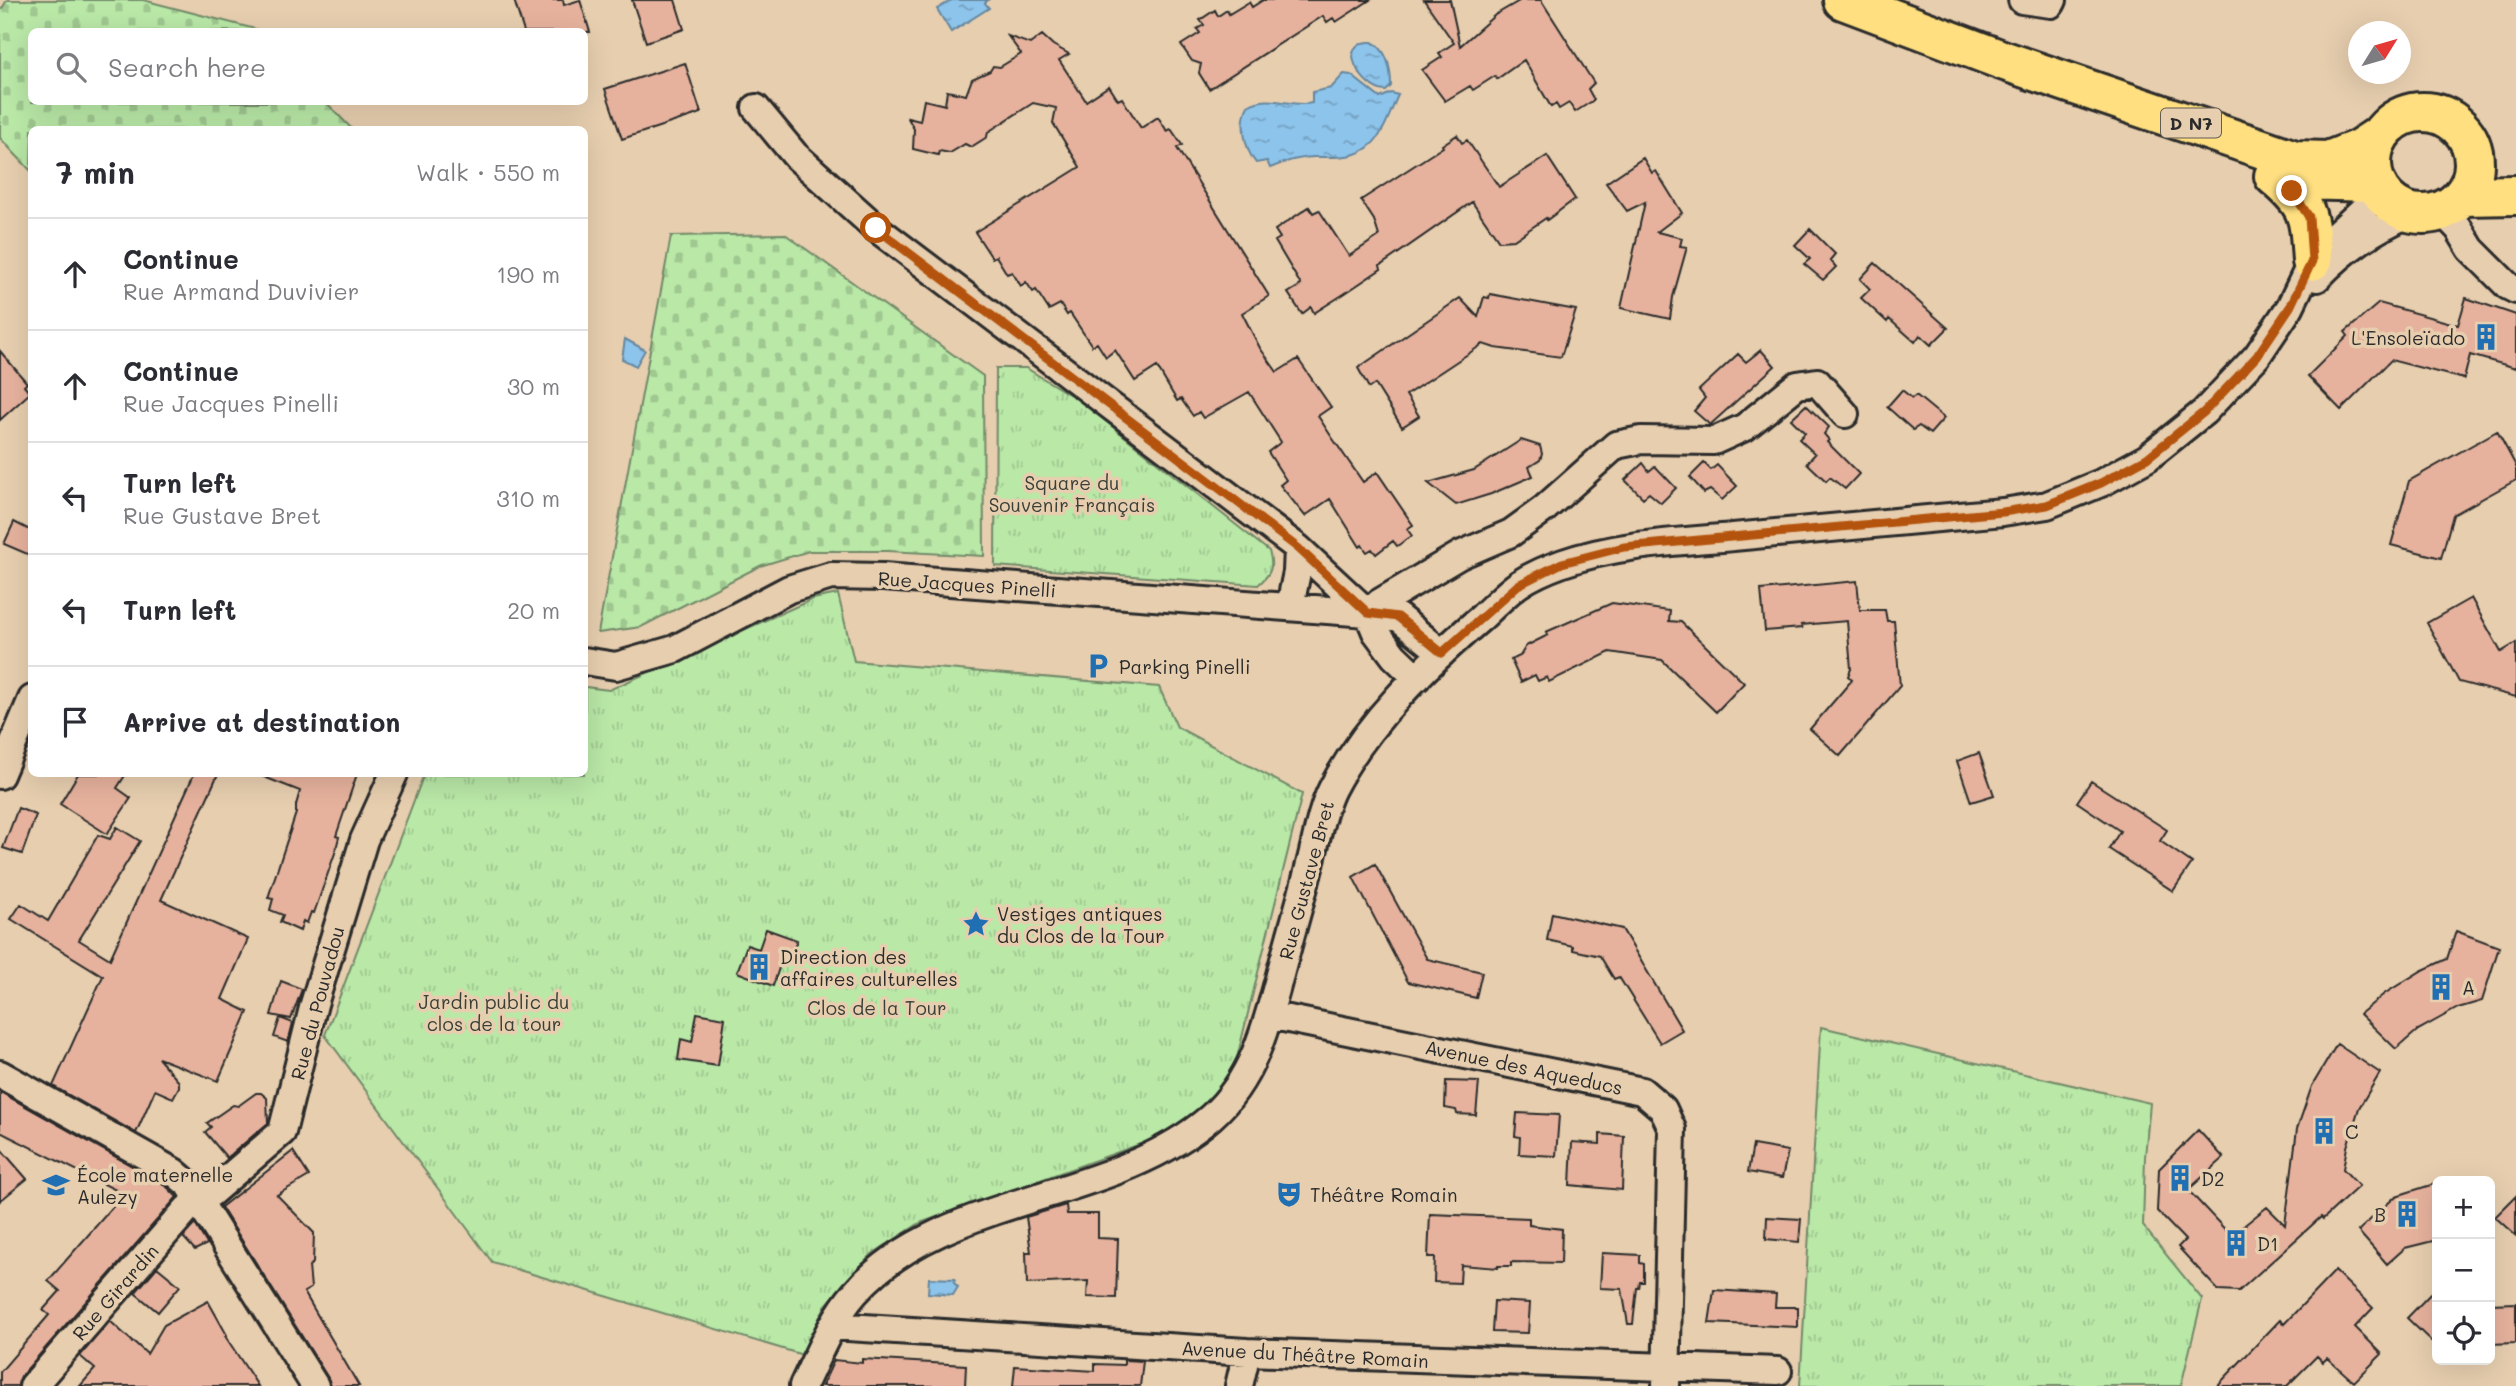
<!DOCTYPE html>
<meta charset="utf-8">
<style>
body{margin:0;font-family:Mali,sans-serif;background:#f2f2f3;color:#2b2b33}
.controls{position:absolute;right:21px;bottom:21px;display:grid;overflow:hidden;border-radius:10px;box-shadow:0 7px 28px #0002}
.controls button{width:63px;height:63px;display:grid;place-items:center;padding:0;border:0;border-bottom:2px solid #e1e1e2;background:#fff;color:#2b2b33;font:35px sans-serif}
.compass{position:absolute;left:2348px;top:21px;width:63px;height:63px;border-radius:50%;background:#fff;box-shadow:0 7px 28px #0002;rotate:53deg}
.stop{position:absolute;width:21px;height:21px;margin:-16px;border:5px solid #b45309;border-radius:50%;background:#fff}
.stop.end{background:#b45309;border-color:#fff;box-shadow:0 2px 7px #0008}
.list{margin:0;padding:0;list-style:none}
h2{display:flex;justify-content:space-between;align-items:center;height:91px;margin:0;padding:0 28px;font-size:30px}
h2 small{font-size:23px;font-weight:400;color:#7c7c81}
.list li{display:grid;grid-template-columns:46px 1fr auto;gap:21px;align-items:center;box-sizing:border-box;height:112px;padding:0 28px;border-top:2px solid #e1e1e2}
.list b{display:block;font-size:26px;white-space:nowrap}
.list p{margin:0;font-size:23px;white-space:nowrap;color:#7c7c81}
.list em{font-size:23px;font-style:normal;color:#7c7c81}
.icon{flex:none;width:38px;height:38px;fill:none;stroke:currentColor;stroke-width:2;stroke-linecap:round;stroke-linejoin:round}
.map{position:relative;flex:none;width:2516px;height:1386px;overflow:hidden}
.search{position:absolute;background:#fff;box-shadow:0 7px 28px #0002;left:28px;top:28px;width:560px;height:77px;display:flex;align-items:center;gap:18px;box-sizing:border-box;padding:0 24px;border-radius:10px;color:#7c7c81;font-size:26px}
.panel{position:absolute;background:#fff;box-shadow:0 7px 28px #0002;left:28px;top:126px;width:560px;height:651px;border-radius:10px}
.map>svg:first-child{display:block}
</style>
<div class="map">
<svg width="2516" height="1386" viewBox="0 0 2516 1386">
<defs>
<pattern id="cemetery-stones" width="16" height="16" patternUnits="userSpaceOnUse" patternTransform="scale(1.75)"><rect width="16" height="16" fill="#b9e8a7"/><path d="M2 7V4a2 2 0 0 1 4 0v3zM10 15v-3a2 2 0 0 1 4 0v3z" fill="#9fc790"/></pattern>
<pattern id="park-tufts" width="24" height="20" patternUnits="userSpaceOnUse" patternTransform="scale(1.75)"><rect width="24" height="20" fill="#b9e8a7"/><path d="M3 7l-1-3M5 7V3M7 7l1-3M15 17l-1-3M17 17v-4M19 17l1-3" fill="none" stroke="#9fc790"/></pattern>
<pattern id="water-ripples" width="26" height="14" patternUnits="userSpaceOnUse" patternTransform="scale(1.75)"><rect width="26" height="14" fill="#8dc4eb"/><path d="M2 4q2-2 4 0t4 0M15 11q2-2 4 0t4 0" fill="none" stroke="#739fbf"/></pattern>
</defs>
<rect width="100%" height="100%" fill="#e7ceaf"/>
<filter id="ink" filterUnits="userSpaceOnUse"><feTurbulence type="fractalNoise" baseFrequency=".0143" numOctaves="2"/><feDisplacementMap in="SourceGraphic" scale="14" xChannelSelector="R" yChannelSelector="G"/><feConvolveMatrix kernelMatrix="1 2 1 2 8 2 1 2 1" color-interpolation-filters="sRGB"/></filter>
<g filter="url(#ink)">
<!-- cemetery -->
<path fill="url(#cemetery-stones)" stroke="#728a69" stroke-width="2" d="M7 0H143L263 31 32 32V102H326L352 129 32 130 31 171 0 138V12Z
M785 234 983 376 984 556 887 551H809L760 566 641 627 598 633 671 236Z"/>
<!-- park -->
<path fill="url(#park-tufts)" stroke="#728a69" stroke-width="2" d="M996 368H1026L1080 401 1269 551C1274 567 1271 574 1258 585L995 566Z
M838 594 854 661 1159 687 1177 727 1302 794 1232 1078 1174 1132 920 1223 872 1254 825 1306 803 1355 492 1262 325 1035 424 774H584L585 687 609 690 813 599Z
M1821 1027 2150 1103 2145 1157 2143 1226 2202 1299 2181 1386H1800Z"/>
<!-- water -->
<path fill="url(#water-ripples)" stroke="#66879e" stroke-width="2" d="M952 0H988L985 3 989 8 951 32 937 9Z
M1372 42C1388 50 1391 69 1391 86L1386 91C1361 90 1334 40 1372 42Z
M1344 74 1351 75 1380 98 1391 93 1398 95C1392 108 1387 124 1379 136 1362 160 1339 157 1314 157 1299 157 1284 162 1270 168L1267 161 1256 163C1245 150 1239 122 1248 106 1270 93 1290 108 1312 103V92L1331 88Z
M625 339 645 350 636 366 622 359Z
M929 1278 955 1279 954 1283 958 1287 953 1295 928 1293Z"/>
<!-- building -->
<path fill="#e6b29d" stroke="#2b2b2b" stroke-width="2" d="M514 0H563L564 5 580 0 590 32H524Z
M632 0H675L684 29 646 42Z
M1263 0H1370L1336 22 1333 18 1327 22 1323 16 1209 89 1199 73 1201 64 1192 61 1181 45 1200 33 1197 29 1204 25 1200 20 1215 10 1218 16 1227 10 1229 14 1249 2 1252 7Z
M1424 0H1450L1460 46 1495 15 1521 0H1541L1594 83 1588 89 1594 100 1575 112 1569 103 1559 109 1556 104 1551 107 1524 60 1497 79 1495 76 1473 90 1470 86 1445 101 1422 70 1442 57 1439 53 1454 43Z
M1042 35 1053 45 1069 54 1059 60 1086 101 1109 86 1118 100 1122 98 1141 128 1158 117 1167 131 1171 129 1182 145 1177 148 1269 296 1242 313 1260 348 1277 372 1298 359 1331 407 1318 416 1331 436 1363 482 1377 472 1413 525 1407 529 1412 536 1397 546 1393 541 1376 554 1372 549 1367 552 1362 545 1360 547 1330 499 1305 516 1280 485 1286 480 1268 452 1281 442 1249 392 1203 418 1199 412 1193 416 1181 399 1177 401 1157 367 1135 381 1115 350 1106 357 1097 343 1092 346 1070 313 1067 315 1060 304 1049 310 1036 290 1033 292 1026 282 1021 286 1012 272 1007 274 996 256 992 258 975 232 1080 167 1053 123 1056 108 1033 103 988 132 987 137 971 147 965 144 950 153 939 151 938 155 913 149 914 129 908 118 920 121 924 100 945 105 947 91 966 95 972 79 990 71 993 66 1000 67 1021 54 1008 36 1030 44Z
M685 63 701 113 622 139 605 89Z
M1457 135 1462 143 1467 140 1499 187 1547 156 1575 199 1547 220 1546 218 1514 240 1499 241 1472 202 1380 266 1381 269 1344 294 1314 313 1311 307 1302 314 1288 293 1301 285 1275 241 1280 238 1275 230 1309 207 1313 213 1319 210 1349 256 1379 236 1374 220 1361 200 1443 147 1442 145Z
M1643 158 1652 173 1656 171 1682 213 1657 232 1682 238 1680 246 1687 247 1673 297 1670 319 1621 308 1645 202 1627 211 1606 183Z
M1810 229 1835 254 1830 260 1836 267 1823 280 1804 264 1810 259 1795 245Z
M1875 263 1948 328 1931 345 1920 335 1915 342 1889 319 1887 322 1861 298 1870 289 1860 279Z
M1490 294 1576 310 1561 357 1495 348 1483 344 1406 395 1419 416 1402 427 1375 384 1369 388 1358 368 1460 298 1478 317 1484 297 1489 298Z
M2466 298 2516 315V368L2470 355 2464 379 2391 360 2341 410 2308 376 2348 336 2345 332 2379 303 2458 325Z
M1761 350 1775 366 1710 425 1694 411 1705 398 1699 390 1738 354 1746 362Z
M0 351 27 383 24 386 30 393 0 420Z
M1902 390 1912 398 1916 395 1944 418 1930 434 1919 426 1913 430 1887 407Z
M1806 405 1829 427 1824 434 1829 440 1827 442 1859 474 1845 489 1830 477 1826 481 1807 463 1815 454 1799 439 1805 433 1791 419Z
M2497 431 2516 466V480L2453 515 2441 558 2391 545 2409 481Z
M1521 440 1540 446 1542 454 1540 460 1529 467 1533 476 1491 494 1456 505 1428 483 1474 470Z
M1643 463 1649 471 1655 466 1676 488 1661 503 1649 493 1643 498 1625 480Z
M1704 463 1711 470 1717 465 1737 486 1722 500 1710 490 1704 493 1690 477Z
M14 522 32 531V556L4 544Z
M1857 581 1860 610H1885L1887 621H1894L1900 686 1840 756 1810 729 1852 680 1848 676 1851 669 1847 621 1801 625 1802 628 1765 631 1761 590Z
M2471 598 2501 652 2516 643V697L2459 682 2427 623Z
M1612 603 1670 611 1669 621 1681 622 1744 683 1716 712 1662 660 1610 652 1549 682 1547 677 1538 681 1535 675 1521 682 1511 660 1520 656 1526 646 1548 635 1546 632Z
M1979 753 1994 795 1971 802 1957 761Z
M78 774H126L117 788 131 798 107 834 60 804Z
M194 774H218L161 900 248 939 222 999 248 1012 218 1081 158 1058 179 1082V1087L173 1098 155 1090 136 1133 53 1086 103 976 11 919 21 904 48 921 98 835 110 839 117 827 140 841 79 940 110 959Z
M260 774H357L336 836 339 837 335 853 314 913 311 912 307 923 303 921 300 931 280 922 283 915 270 910 273 899 268 898 296 813V805L300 791 259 775Z
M2091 781 2167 830 2160 841 2192 863 2173 891 2109 849 2120 831 2077 802Z
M18 808 36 815 22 854 3 848Z
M1375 864 1427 959 1482 972 1476 998 1408 982 1353 877Z
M1552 913 1622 929 1682 1030 1660 1043 1619 977 1614 979 1600 956 1573 950V946L1547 940Z
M766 929 797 940 789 962 782 959 773 986 737 972 747 945 759 949Z
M2456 931 2499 947 2482 1001 2458 1008 2440 1018 2418 1030 2396 1049 2360 1014 2384 994 2421 971 2447 959Z
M281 981 302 989 291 1019 271 1015Z
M697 1013 725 1018 718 1066 678 1060 681 1039 692 1042Z
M280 1018 293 1023 288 1042 274 1037Z
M2337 1044 2380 1073 2359 1108 2347 1147 2343 1169 2359 1186 2323 1219 2321 1217 2239 1291 2218 1290 2178 1247 2185 1240 2157 1211 2159 1169 2198 1130 2224 1158 2188 1190 2231 1236 2267 1207 2285 1225 2297 1129 2312 1086Z
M1446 1081 1479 1082 1476 1115 1457 1114 1456 1110 1445 1108Z
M0 1092 139 1170 136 1177 142 1172 165 1185 177 1197 21 1376 18 1386H0V1372L49 1315 43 1310 60 1291 48 1281 124 1194 0 1132Z
M256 1093H261L267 1098 268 1123 227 1158 205 1132 211 1127 207 1123 233 1105 238 1106Z
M1517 1113 1559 1115 1556 1156 1519 1154 1520 1137 1515 1136Z
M1600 1134 1624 1136 1622 1190 1570 1185 1572 1142 1600 1144Z
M1753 1145 1788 1151 1782 1178 1748 1172Z
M0 1148 27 1179 0 1201Z
M293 1151 309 1176 277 1195 314 1233 313 1263 309 1266 311 1288 304 1292 359 1386H331L328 1378 221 1207Z
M2437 1183V1240L2405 1248 2387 1264 2358 1231 2396 1196Z
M2516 1196V1236L2495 1217Z
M1066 1205 1067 1214H1098V1238L1118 1239 1116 1298 1087 1297 1088 1281 1027 1284 1026 1252H1031L1026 1217Z
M1430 1214 1529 1218V1225L1562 1229 1561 1263 1511 1262V1266H1498V1268L1461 1265 1460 1283 1434 1282 1435 1257H1428Z
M1767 1217 1801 1219 1799 1242 1766 1239Z
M195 1224 207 1244 195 1250 183 1237Z
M1602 1253 1640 1255V1263L1644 1264V1282H1640L1639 1288H1637L1633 1324H1628L1622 1289 1600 1288Z
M157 1267 180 1286 158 1312 135 1293Z
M2335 1271 2373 1308 2355 1327 2382 1354 2354 1382 2327 1358 2323 1362 2317 1356 2287 1386H2217L2280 1320 2284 1324Z
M2437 1287V1347L2407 1318Z
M1714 1290 1776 1294 1775 1307H1798V1327L1709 1323Z
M208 1301 227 1335 225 1336 258 1386H80L95 1369 80 1356 110 1321 133 1342 131 1343 134 1342 147 1354 164 1325Z
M1494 1301 1530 1303 1528 1333 1492 1332Z
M2516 1303V1343L2490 1344V1304Z
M862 1359 966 1365 965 1386H822L834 1360 862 1363Z
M1124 1360 1143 1361 1140 1386H1013L1015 1366 1095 1371V1364L1124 1365Z"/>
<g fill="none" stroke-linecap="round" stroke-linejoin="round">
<defs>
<path id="street" d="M2022 0 2051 4 2053 0
M756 108 795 155 876 228 1298 548 1368 613 1376 632 1394 656 1417 678
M2442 211 2459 229 2471 249 2508 286 2516 290
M2317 278C2347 247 2371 231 2410 213
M1290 606 1297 572 1298 548
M1368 613 1379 603 1460 555 1511 533 1544 509 1616 445 1641 440 1714 441 1745 427 1797 385 1817 382 1845 414
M584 661 616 666 675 649 789 589 831 576 883 577 1368 613 1398 617 1442 653
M0 775 32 699
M1269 1015 1642 1091 1663 1109 1672 1129 1666 1386
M0 1074 174 1172 188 1184 315 1386
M832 1326 1247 1352 1778 1371
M33 1386 187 1209 211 1193 282 1132 314 1004 364 840 394 774
M803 1386C818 1355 832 1319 855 1293 941 1193 1111 1204 1211 1117 1254 1079 1267 1024 1281 971 1290 937 1300 903 1309 868 1316 843 1320 813 1332 789 1367 722 1425 666 1482 617 1494 606 1506 593 1519 584 1531 576 1549 568 1563 563 1617 544 1676 542 1733 537 1823 528 1913 520 2003 512L2047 505 2101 483 2147 458 2204 412 2257 356 2290 307 2312 261 2327 243 2381 193
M1239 1386 1247 1352"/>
<path id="primary" d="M1843 0 2002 60 2295 160 2328 161 2359 149 2379 136
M2372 163a51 51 0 1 1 102 0a51 51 0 1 1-102 0Z
M2274 176C2310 206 2309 216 2312 261
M2298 180 2375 182
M2462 196 2516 195"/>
</defs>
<!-- street casing -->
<use href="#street" stroke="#2b2b2b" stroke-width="32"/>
<!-- primary casing -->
<use href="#primary" stroke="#2b2b2b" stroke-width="44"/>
<!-- street -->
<use href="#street" stroke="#e7ceaf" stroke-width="26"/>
<!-- primary -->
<use href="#primary" stroke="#ffdf80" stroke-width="38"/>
</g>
</g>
<g fill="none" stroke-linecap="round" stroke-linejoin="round" filter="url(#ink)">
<!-- route -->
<path stroke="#b45309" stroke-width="9" d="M876 228 1298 548 1368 613 1398 617 1442 653 1518 585 1562 563 1624 547 2003 512 2047 505 2101 483 2147 458 2204 412 2243 371 2257 356 2290 307 2312 261 2309 217 2292 191"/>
</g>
<!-- icons -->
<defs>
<symbol id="building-bare" viewBox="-9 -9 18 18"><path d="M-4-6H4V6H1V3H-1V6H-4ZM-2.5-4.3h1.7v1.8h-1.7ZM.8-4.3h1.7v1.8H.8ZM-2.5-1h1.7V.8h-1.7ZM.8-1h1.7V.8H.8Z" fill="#1f6fb2" stroke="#e7ceaf" stroke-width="2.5" paint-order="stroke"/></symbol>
<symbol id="parking-bare" viewBox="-9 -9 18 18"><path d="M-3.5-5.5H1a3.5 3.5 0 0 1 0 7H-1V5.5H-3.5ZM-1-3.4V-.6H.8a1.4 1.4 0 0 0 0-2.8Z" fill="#1f6fb2" stroke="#e7ceaf" stroke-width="2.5" paint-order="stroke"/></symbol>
<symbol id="sight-bare" viewBox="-9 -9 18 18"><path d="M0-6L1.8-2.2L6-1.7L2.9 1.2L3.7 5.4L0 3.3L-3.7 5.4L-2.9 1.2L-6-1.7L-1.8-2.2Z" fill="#1f6fb2" stroke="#e7ceaf" stroke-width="2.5" paint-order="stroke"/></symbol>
<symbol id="school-bare" viewBox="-9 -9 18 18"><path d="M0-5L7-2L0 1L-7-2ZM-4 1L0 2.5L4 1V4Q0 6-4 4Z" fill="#1f6fb2" stroke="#e7ceaf" stroke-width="2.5" paint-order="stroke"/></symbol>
<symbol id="theatre-bare" viewBox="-9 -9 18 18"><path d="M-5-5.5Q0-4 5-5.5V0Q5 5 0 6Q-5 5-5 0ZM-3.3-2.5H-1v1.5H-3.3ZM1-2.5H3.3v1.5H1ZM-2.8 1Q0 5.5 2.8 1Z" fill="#1f6fb2" stroke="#e7ceaf" stroke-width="2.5" paint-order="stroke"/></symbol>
</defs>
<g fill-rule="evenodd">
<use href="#building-bare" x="2467" y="318" width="38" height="38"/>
<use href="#parking-bare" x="1079" y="647" width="38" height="38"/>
<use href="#sight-bare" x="957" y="905" width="38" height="38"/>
<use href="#building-bare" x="740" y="948" width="38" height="38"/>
<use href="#building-bare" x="2422" y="968" width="38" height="38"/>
<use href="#building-bare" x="2305" y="1112" width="38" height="38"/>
<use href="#building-bare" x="2161" y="1159" width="38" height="38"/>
<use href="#school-bare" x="37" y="1166" width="38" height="38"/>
<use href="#theatre-bare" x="1270" y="1175" width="38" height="38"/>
<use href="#building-bare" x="2388" y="1195" width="38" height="38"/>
<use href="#building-bare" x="2217" y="1224" width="38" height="38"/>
</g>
<g text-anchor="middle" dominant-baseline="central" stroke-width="7" stroke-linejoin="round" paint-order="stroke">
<!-- shield labels -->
<rect fill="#e7ceaf" stroke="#635c53" stroke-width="2" x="2161" y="108.5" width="60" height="29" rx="5"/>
<g font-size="18" font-weight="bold" fill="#2b2b2b">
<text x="2191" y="123">D N7</text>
</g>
<!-- poi labels -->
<g font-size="19" fill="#2b2b2b" stroke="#e7ceaf" text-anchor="start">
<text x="2465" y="337" text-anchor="end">L'Ensoleïado</text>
<text x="1119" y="666">Parking Pinelli</text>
<text x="997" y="913">Vestiges antiques<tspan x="997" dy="22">du Clos de la Tour</tspan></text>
<text x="780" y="956">Direction des<tspan x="780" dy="22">affaires culturelles</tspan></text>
<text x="2462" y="987">A</text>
<text x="2345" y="1131">C</text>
<text x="77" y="1174">École maternelle<tspan x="77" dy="22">Aulezy</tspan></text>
<text x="2201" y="1178">D2</text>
<text x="1310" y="1194">Théâtre Romain</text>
<text x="2386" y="1214" text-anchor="end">B</text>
<text x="2257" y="1243">D1</text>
</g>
<!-- park labels -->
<g font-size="19" fill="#393e37" stroke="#e7ceaf">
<text x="1072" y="482">Square du<tspan x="1072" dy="22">Souvenir Français</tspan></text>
<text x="494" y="1001">Jardin public du<tspan x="494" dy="22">clos de la tour</tspan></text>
<text x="877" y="1007">Clos de la Tour</text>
</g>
<!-- street labels -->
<g font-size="19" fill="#2b2b2b" stroke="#e7ceaf">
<text transform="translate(967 584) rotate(4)">Rue Jacques Pinelli</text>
<text transform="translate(1306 880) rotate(-75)">Rue Gustave Bret</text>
<text transform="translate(317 1003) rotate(-75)">Rue du Pouvadou</text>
<text transform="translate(1524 1067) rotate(12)">Avenue des Aqueducs</text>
<text transform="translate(115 1292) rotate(-49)">Rue Girardin</text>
<text transform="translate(1305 1354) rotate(3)">Avenue du Théâtre Romain</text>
</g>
</g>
</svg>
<div class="controls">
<button>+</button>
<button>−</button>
<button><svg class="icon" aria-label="locate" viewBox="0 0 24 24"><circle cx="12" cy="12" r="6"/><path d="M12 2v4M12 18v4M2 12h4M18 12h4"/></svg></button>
</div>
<svg class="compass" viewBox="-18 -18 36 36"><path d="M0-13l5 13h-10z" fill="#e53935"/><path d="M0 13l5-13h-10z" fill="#7c7c81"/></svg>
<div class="stop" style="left:876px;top:228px"></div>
<div class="stop end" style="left:2292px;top:191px"></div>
<div class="search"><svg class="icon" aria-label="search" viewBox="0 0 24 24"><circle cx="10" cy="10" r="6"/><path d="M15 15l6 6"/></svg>Search here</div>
<section class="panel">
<h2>7 min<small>Walk · 550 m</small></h2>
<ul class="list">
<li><svg class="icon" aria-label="ahead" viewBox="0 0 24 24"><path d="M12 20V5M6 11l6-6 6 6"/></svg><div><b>Continue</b><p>Rue Armand Duvivier</p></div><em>190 m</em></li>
<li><svg class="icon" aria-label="ahead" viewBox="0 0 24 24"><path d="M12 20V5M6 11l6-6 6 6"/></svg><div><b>Continue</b><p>Rue Jacques Pinelli</p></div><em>30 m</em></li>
<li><svg class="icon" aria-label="left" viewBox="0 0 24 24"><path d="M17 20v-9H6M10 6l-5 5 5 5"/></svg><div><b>Turn left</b><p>Rue Gustave Bret</p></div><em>310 m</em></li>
<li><svg class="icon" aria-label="left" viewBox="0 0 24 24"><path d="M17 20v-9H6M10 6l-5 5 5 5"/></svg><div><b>Turn left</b></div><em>20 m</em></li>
<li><svg class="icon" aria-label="arrive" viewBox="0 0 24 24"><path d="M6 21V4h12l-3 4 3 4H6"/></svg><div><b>Arrive at destination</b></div></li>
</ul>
</section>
</div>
